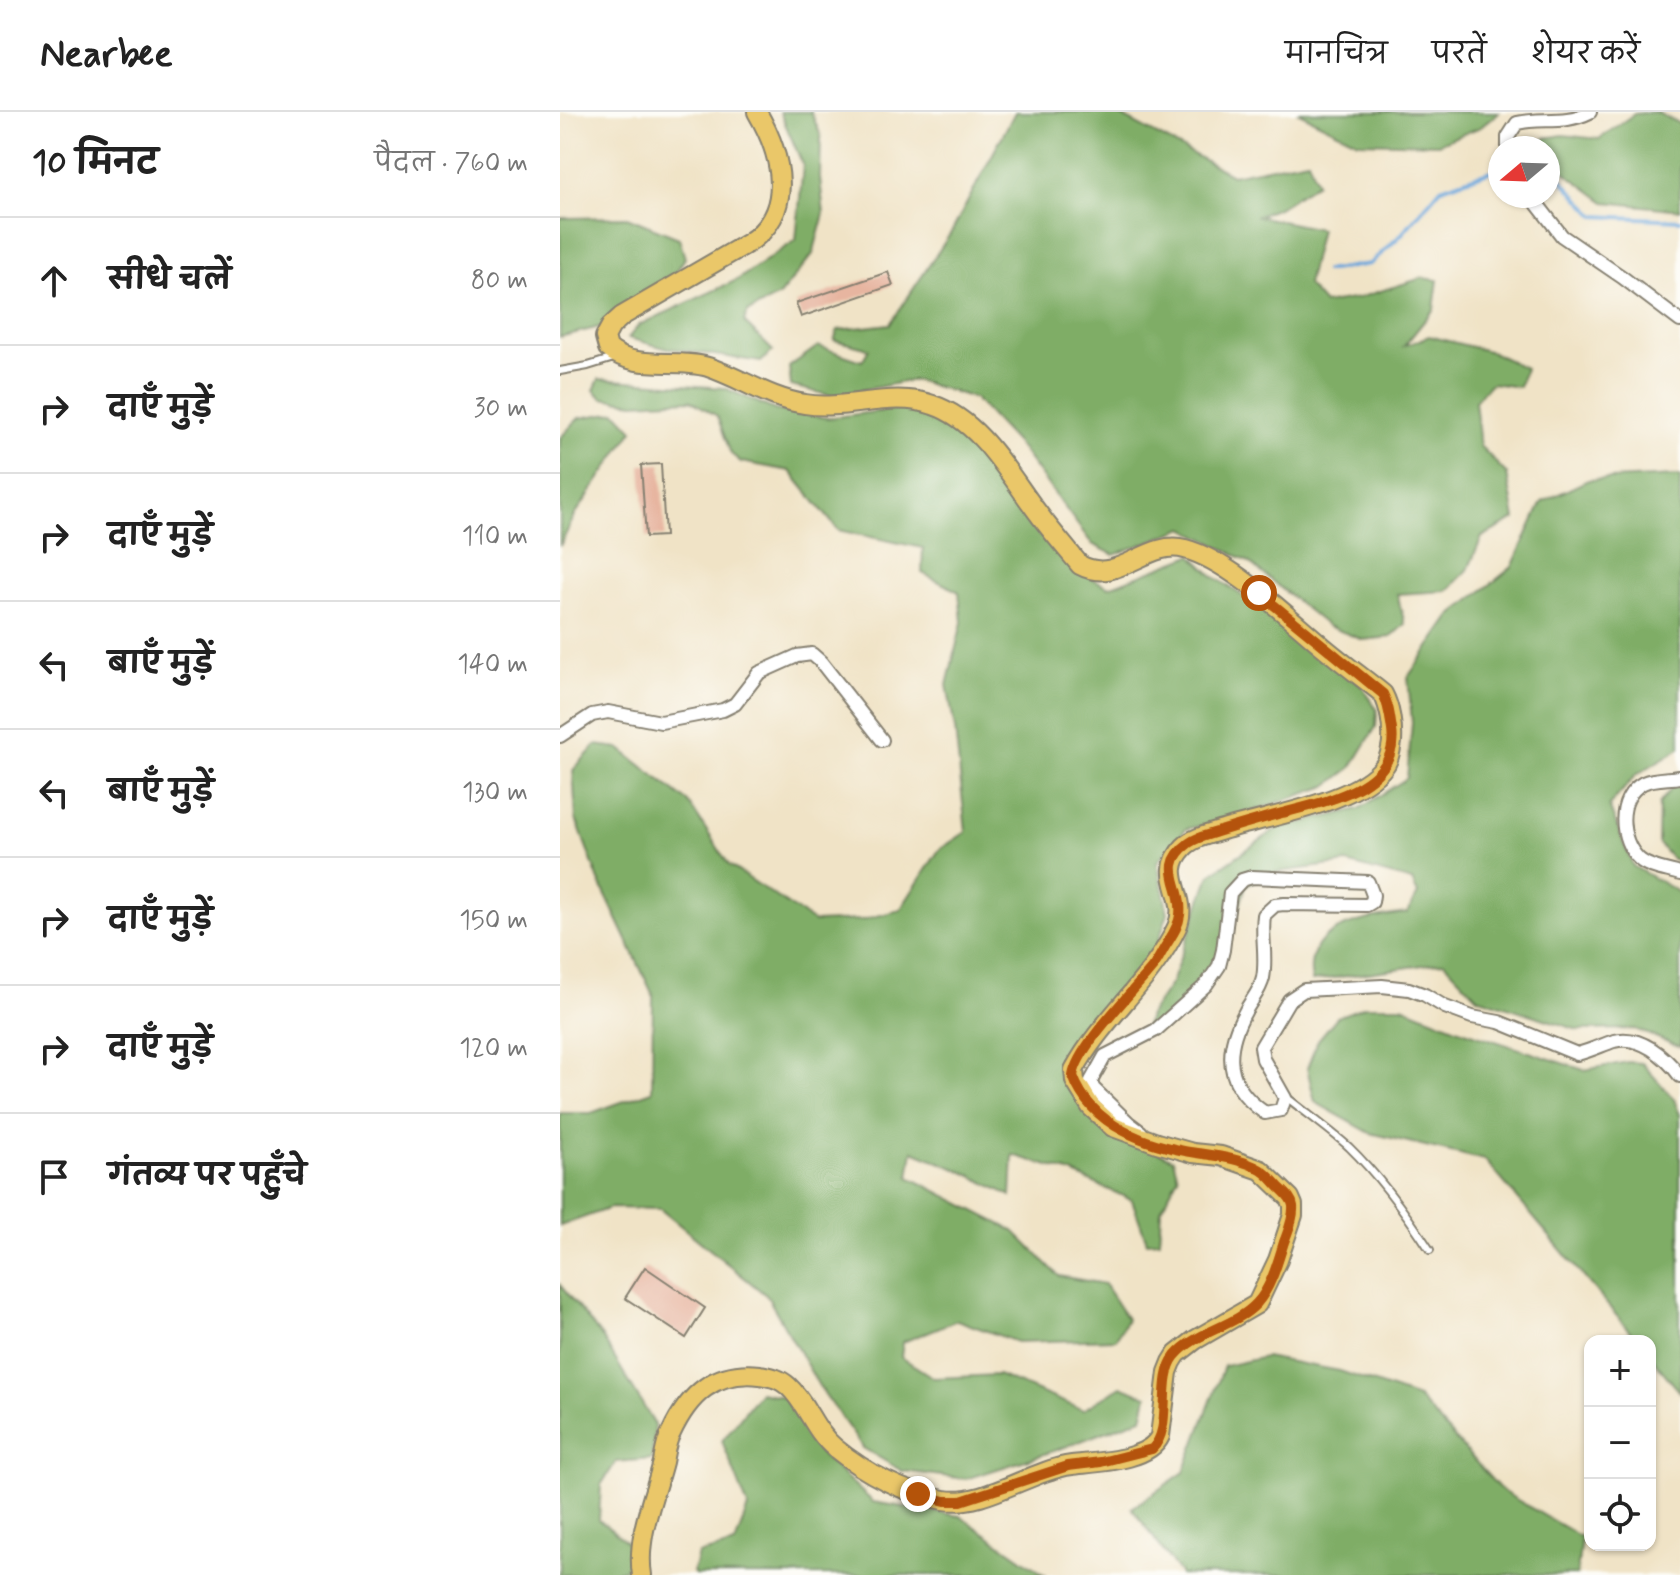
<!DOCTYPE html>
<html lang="hi">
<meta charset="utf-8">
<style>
body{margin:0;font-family:Mynerve,"Playpen Sans Deva",sans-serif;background:#f2f2f2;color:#222}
.controls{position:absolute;right:24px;bottom:24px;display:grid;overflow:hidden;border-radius:16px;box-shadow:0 2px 6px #0004}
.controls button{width:72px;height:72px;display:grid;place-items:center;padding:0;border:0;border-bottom:2px solid #e0e0e0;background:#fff;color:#222;font:40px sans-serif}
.compass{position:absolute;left:928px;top:24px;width:72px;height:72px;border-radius:50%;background:#fff;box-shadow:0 2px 6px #0004;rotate:251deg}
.stop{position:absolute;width:24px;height:24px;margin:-18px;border:6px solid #b45309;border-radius:50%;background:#fff}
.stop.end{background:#b45309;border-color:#fff;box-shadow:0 2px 8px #0008}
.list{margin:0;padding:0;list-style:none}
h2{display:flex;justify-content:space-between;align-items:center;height:104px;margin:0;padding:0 32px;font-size:34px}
h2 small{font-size:26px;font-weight:400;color:#767676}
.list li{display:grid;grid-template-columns:52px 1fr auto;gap:24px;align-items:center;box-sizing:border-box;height:128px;padding:0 32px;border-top:2px solid #e0e0e0}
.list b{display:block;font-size:30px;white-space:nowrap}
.list em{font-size:26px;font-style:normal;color:#767676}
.icon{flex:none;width:44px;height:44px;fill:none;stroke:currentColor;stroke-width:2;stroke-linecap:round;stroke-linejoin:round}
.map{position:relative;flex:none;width:1120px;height:1463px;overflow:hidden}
header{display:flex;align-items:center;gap:48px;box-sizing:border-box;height:112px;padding:0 40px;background:#fff;border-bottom:2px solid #e0e0e0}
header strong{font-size:38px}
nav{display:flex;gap:44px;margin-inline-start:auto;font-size:28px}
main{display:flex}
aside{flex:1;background:#fff}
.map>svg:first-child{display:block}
</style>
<header>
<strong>Nearbee</strong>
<nav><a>मानचित्र</a><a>परतें</a><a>शेयर करें</a></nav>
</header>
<main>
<aside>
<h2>10 मिनट<small>पैदल · 760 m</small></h2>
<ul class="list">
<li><svg class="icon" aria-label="ahead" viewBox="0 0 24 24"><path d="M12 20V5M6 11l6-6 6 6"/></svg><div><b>सीधे चलें</b></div><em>80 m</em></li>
<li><svg class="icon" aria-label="right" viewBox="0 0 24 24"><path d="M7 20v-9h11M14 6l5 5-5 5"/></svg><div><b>दाएँ मुड़ें</b></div><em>30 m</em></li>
<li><svg class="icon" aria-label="right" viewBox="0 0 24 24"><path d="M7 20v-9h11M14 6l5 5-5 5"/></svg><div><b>दाएँ मुड़ें</b></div><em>110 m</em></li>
<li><svg class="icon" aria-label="left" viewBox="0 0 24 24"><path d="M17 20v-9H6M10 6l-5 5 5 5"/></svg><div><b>बाएँ मुड़ें</b></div><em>140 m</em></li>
<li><svg class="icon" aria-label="left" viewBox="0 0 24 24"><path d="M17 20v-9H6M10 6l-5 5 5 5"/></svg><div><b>बाएँ मुड़ें</b></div><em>130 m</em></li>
<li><svg class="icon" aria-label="right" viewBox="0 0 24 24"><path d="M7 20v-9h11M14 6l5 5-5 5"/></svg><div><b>दाएँ मुड़ें</b></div><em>150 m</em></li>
<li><svg class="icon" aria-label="right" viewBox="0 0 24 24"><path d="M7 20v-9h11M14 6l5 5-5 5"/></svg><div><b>दाएँ मुड़ें</b></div><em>120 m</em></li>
<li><svg class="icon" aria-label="arrive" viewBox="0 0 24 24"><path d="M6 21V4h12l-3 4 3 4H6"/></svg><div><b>गंतव्य पर पहुँचे</b></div></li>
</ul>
</aside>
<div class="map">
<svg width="1120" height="1463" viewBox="0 0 1120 1463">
<rect width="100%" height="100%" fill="#fdfcf7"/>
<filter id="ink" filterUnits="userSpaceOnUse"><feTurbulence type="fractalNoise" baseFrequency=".0125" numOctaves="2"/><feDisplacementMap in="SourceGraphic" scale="16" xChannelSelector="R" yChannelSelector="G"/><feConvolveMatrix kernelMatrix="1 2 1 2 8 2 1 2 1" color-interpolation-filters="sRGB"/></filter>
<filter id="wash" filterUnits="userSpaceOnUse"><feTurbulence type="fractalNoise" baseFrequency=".006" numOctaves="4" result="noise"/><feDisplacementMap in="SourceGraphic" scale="32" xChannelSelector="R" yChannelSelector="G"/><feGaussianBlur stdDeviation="1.8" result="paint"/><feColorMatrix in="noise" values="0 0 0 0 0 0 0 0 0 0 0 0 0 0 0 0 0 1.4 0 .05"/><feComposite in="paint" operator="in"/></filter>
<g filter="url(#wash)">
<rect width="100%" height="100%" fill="#f0e3c6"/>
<!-- forest -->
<path fill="#7fad66" stroke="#4e6441" stroke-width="2" d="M220 0H251L261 24 260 66 264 102 253 142 219 184 188 200 184 210 213 239 201 250 101 235 68 226 79 213 177 168 236 128 243 53Z
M455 0H554L672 63 748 48 757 71 718 96 697 104 760 117 747 173 764 192 798 186 862 166 878 168 874 197 844 234 869 224 932 240 965 256 959 275 931 271 915 289 920 334 947 362 955 407 922 425 908 458 887 479 837 482 845 512 831 525 803 528 767 514 689 450 624 416 554 443 532 432 458 333 414 286 354 268 272 284 231 274 229 255 258 234 302 249 309 237 274 228 278 218 330 212 392 119Z
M737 0H939L921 15 878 32 798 30Z
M1096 0 1120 12V98L1045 90 988 48V36H982L985 26 1003 23 1039 27 1074 2Z
M67 105 119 126 125 146 105 177 64 209 0 225V106Z
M39 267 165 276 215 298 268 306 344 296 374 302 422 340 529 465 549 475 632 443 652 463 740 523 801 572 817 598 816 615 791 656 767 674 663 709 626 717 597 750 608 801 592 848 532 913 508 967 568 1026 613 1047 618 1065 601 1098 599 1129 587 1130 572 1088 512 1061 453 1043 451 1084 406 1061 353 1039 349 1065 454 1119 499 1164 544 1172 567 1207 556 1227 457 1230 397 1208 343 1230 341 1245 374 1266 438 1263 523 1298 561 1274 587 1284 582 1306 497 1338 406 1367 342 1359 303 1336 259 1274 207 1184 100 1097 50 1096 0 1114V1001H31L92 979 93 883 39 769 16 707 13 658 36 633 59 636 128 690 169 753 254 810 302 808 340 798 379 738 406 720 395 617 387 573 402 510 399 480 362 461 363 436 278 418 230 359 181 350 171 342 157 304 130 288 74 291 42 286 34 278Z
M56 300 73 318 15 403 0 434V326L19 306Z
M1117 364 1120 365V636L1076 663 1049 694 1073 754 1120 781V935L1075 917 1018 918 917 885 884 850 752 869C741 813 807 807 847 801L858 782 852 769 787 751 711 761 686 773 679 798 649 864 590 921 585 917 589 903 611 871 650 763 718 716 799 697 847 666 852 611 848 565 891 504 952 455 982 390 1028 368Z
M1114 673H1120V748L1112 747 1098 731 1099 692Z
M805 894H842L899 917 1024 958 1068 950 1082 951 1114 987 1120 1003V1280L1090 1244V1229H1078L925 1048 810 1021 755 990 747 956 758 928 777 905Z
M0 1173 42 1225 95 1313 92 1347 56 1350 41 1373 39 1408 67 1430 75 1454 45 1463H0Z
M705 1245 780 1259 858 1286 942 1379 1021 1425 1017 1463H621L572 1396 624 1360 664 1254Z
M200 1280 224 1285 260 1341 313 1390 400 1404 485 1463H135L133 1460 138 1442 175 1432 188 1395 162 1329Z"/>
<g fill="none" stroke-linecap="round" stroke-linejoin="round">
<!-- stream -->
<path stroke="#69a5da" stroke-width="4" d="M988 59 1001 67 1035 104 1120 108
M765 159 810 152 841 123 881 76 940 56"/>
</g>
<g id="blocks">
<!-- building -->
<path fill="#e7b5a0" d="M328 160 333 173 241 205 236 191Z
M101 352 105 424 86 425 81 353Z
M85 1155 145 1196 126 1226 65 1186Z"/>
</g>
</g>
<g filter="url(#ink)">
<use href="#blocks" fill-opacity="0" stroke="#868071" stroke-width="2"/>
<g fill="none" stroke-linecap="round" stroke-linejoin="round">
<defs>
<path id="lane" d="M0 259 28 254 54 246
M725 984C746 1001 769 1017 789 1035 821 1066 846 1101 870 1138"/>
<path id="street" d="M948 36V25L957 11C982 5 1004 13 1030 0
M971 84 1002 124 1062 165 1120 209
M0 624 32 603 48 600 101 610 163 598 175 592 199 561 237 544 252 542 261 550 322 628
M1120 665C1108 667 1094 666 1083 671 1056 686 1059 728 1079 747 1088 756 1108 758 1120 762
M581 1020 569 1011 533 976 531 969 545 944 596 918 646 873 659 854 663 838 670 781 682 768 692 765 808 770 813 783 812 790 807 793 724 792 715 793 704 803C701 824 707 845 703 866 700 879 692 887 686 898 663 939 665 974 705 1001L721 998 725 986 703 947 701 935 729 888 744 878 822 874 849 877 865 883 885 895 912 905 939 910 1017 942C1030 939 1042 933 1054 929 1080 922 1106 945 1120 964"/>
<path id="primary" d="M82 1463C76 1426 94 1385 103 1350 105 1340 106 1330 111 1321 129 1282 155 1258 200 1263 211 1265 219 1266 228 1274 247 1291 254 1319 275 1336 305 1361 346 1382 384 1388 424 1395 471 1358 512 1353 537 1350 589 1349 600 1324L608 1260 612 1250 617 1242 635 1228 697 1192 718 1148 733 1103V1093L730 1086 701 1058 661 1044 633 1041 597 1031 553 1015 531 995 515 969 514 958C542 906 592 869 617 815 631 784 596 764 624 735 634 725 650 722 663 718 707 704 798 691 825 653 830 646 831 637 832 630 833 615 830 595 823 582 802 565 781 550 760 532 724 502 670 449 625 437 586 427 559 474 520 453 506 436 491 419 478 401 449 363 421 309 373 293 332 278 287 299 245 292 210 287 181 266 148 255 115 245 76 260 48 236L45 225 51 214 62 204 188 131C236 100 222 43 197 0"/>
</defs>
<!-- lane casing -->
<use href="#lane" stroke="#868071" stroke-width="10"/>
<!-- street casing -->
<use href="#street" stroke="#868071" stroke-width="16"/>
<!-- primary casing -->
<use href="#primary" stroke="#868071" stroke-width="22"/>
<!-- lane -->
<use href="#lane" stroke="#fff" stroke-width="6"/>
<!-- street -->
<use href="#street" stroke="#fff" stroke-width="12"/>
<!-- primary -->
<use href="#primary" stroke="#eac769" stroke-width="18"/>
</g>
</g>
<g fill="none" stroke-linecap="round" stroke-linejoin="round" filter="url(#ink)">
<!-- route -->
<path stroke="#b45309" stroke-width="10" d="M358 1382 385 1389H401L508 1354 541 1350 592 1337C614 1316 596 1268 615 1244 636 1219 675 1215 697 1191 711 1176 718 1149 724 1130 728 1119 734 1106 733 1094 732 1086 725 1081 719 1075 714 1070 708 1062 701 1058 683 1047 657 1044 637 1041 588 1034 531 1014 513 964 517 935 572 881 592 856 598 849 602 839 608 830 613 822 619 813 620 803 624 774 596 755 629 731 637 725 648 723 657 720 679 713 700 707 722 701 763 690 840 676 832 618 830 605 829 593 823 582L699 481"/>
</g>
</svg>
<div class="controls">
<button>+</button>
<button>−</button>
<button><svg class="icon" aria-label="locate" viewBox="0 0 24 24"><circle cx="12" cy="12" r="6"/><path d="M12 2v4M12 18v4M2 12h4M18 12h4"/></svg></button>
</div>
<svg class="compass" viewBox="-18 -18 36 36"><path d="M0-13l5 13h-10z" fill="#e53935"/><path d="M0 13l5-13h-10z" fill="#767676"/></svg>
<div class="stop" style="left:699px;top:481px"></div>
<div class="stop end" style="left:358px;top:1382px"></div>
</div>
</main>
